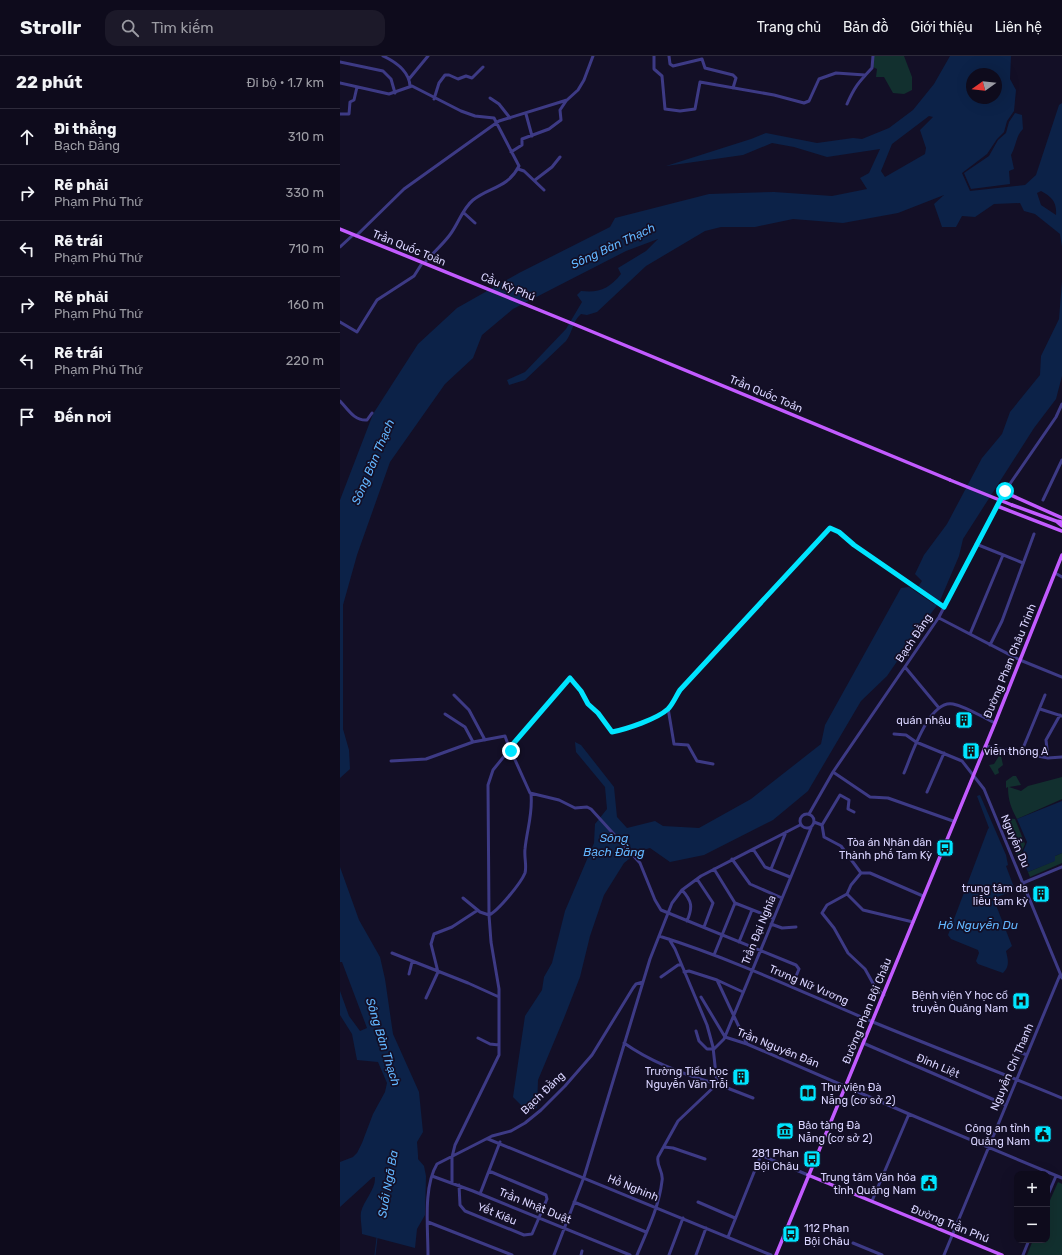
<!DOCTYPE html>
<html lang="vi">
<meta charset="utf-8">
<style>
body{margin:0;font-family:Rubik,sans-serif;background:#1c1929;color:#f1f3f6}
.controls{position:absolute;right:12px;bottom:12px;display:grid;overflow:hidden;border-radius:8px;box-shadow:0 4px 16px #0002}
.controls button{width:36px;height:36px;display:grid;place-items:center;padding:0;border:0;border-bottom:1px solid #2e2b3b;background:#0e0b1c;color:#f1f3f6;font:20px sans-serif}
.compass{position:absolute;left:626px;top:12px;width:36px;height:36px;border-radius:50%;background:#0e0b1c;box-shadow:0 4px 16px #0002;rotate:255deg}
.stop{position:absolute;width:12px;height:12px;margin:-9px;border:3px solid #00e5ff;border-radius:50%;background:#fff}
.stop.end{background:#00e5ff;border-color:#fff;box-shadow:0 1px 4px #0008}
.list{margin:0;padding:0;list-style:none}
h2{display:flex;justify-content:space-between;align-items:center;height:52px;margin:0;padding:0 16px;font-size:17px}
h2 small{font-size:13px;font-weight:400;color:#9b9ba3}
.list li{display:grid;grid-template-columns:26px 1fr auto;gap:12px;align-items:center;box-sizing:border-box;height:56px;padding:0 16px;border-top:1px solid #2e2b3b}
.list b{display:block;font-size:15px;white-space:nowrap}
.list p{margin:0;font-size:13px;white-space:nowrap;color:#9b9ba3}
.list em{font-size:13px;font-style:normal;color:#9b9ba3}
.icon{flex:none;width:22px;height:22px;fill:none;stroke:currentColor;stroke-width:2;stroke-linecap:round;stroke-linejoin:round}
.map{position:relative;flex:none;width:722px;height:1199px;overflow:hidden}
header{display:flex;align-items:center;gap:24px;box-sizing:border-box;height:56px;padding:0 20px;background:#0e0b1c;border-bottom:1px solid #2e2b3b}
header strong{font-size:19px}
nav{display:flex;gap:22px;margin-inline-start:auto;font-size:14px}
.search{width:280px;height:36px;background:#1c1929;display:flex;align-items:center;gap:10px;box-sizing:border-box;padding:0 14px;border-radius:12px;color:#9b9ba3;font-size:15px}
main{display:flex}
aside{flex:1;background:#0e0b1c}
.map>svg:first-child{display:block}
</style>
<header>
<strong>Strollr</strong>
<div class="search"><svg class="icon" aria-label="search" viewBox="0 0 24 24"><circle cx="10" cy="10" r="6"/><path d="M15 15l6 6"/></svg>Tìm kiếm</div>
<nav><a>Trang chủ</a><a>Bản đồ</a><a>Giới thiệu</a><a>Liên hệ</a></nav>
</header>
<main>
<aside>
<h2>22 phút<small>Đi bộ · 1.7 km</small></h2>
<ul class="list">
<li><svg class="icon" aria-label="ahead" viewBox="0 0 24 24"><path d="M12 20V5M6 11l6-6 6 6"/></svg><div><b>Đi thẳng</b><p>Bạch Đằng</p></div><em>310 m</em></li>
<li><svg class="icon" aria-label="right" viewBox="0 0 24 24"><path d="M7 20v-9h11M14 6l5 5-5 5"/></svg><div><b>Rẽ phải</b><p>Phạm Phú Thứ</p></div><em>330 m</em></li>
<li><svg class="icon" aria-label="left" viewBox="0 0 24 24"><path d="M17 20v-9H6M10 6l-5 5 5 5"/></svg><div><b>Rẽ trái</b><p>Phạm Phú Thứ</p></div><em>710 m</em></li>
<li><svg class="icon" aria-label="right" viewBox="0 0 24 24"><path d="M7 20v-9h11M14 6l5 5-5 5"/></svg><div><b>Rẽ phải</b><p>Phạm Phú Thứ</p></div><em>160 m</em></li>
<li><svg class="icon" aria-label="left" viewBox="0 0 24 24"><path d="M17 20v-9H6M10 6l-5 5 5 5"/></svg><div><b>Rẽ trái</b><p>Phạm Phú Thứ</p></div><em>220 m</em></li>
<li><svg class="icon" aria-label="arrive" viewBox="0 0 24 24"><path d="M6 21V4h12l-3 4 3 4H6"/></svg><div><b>Đến nơi</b></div></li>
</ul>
</aside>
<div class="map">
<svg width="722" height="1199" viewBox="0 0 722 1199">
<rect width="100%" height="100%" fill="#130f26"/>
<!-- green -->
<path fill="#12302f" d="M533 0H564L572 21V34L564 38 553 37 544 21H536L537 13 533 11Z
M659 700H661L663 709 658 713 659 717 655 719 649 709 654 708Z
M673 720H676L681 729 669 731 681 735 688 730 722 721V743L677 763C671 752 668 744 668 731L666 732V725Z
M666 762 675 763 685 788 680 799 677 800 663 765Z
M722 797V807L690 821 688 816 714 805 715 800Z
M718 1126 722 1128V1199H687L693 1184H707V1151Z"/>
<!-- water -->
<path fill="#0c2248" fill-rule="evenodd" d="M610 0H671L670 23 676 34 674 55 667 65 664 76 657 83 647 98 622 117 630 135 685 129 696 119 719 49 722 47V191L720 178 695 158 684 155 680 147 654 148 635 161 622 160 616 171H602L594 148 604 139 558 157 503 167 453 163 415 171H381L365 175 306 210 257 256 247 259 241 258C232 266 233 276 226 285L185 324 169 329 167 324 185 316 226 273 242 246 237 239 241 235C259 237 269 233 281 218L278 212 306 195 318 183 286 195 173 253 142 279 133 302 105 328 50 406 17 499 3 549V673L9 694 10 713 0 722V444L33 358 78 288 117 252 179 217 270 171 275 162 369 138 434 136 492 140 527 133 520 122 529 117 540 93 487 101 454 91 432 87 403 99 326 110 411 83 426 77 477 87 513 82 522 83 549 72 573 54 594 28ZM632 18H656V42H632ZM589 60 593 61 580 74 586 92 585 98 545 121 541 115 552 88ZM701 135C712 141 717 146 716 159L701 149 697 137Z
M675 57 682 59 683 73C676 79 676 91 671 99L674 113 669 115 670 128 631 133 624 117 649 100 658 84 666 77 669 66Z
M722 225V320L716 343 694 372 623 483 619 500 599 547 582 569 547 620 521 645 468 735 433 764 364 799 330 806 310 792 299 795 284 807 264 839 250 880 240 921 224 962 198 1024 197 1052 183 1051 173 1041 185 960 202 934 204 921 212 907 225 855 254 787 255 768 267 753 265 731 236 696 235 686 241 689 274 731 277 761 287 772 315 765 323 770 359 772 411 743 481 688 485 669 561 532 569 531 594 548 597 545 578 531 582 525 575 518 584 499 607 468 642 402 662 378 670 356 700 319 701 300 719 263Z
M640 739 666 799 668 809 666 810 675 834 655 842 654 844 672 890 666 895C668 904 670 910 663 917L638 908 636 905 639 897 638 894 611 883 608 879 648 773 649 772 637 740Z
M722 745V797L715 800V805L688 816 681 801 687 786 677 763Z
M0 811 19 864 40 901 45 923 53 978 79 1036 83 1076 77 1086 78 1099V1103L84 1110 86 1120 85 1159 77 1173 75 1192 22 1178C22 1171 20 1163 21 1156 24 1144 36 1133 35 1121H33L0 1151V1106L13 1101 17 1097 22 1087 33 1058 45 1036 47 1027 38 1006 17 1004 12 978 0 959V935L9 960 20 975 27 972 2 906H0Z"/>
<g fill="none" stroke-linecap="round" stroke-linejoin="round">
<!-- stream -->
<path stroke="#0c2248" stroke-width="1" d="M35 1199 37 1182"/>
<!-- minor -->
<path stroke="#3d3a85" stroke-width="3" d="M43 0C56 6 69 15 70 30
M314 0V13L322 20 325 53 340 55 355 53 360 26 434 39 464 47 469 45 479 23 496 17 525 19
M329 0 330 8 333 10 362 3 365 12 393 19 396 22 393 32
M0 6 43 15 51 23 55 37
M69 23 88 0
M0 27 49 38 72 30 121 55 135 60 154 62 179 110C168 132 149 131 133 144 122 153 118 169 109 180 102 189 93 197 86 205
M150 42 159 48 170 62
M94 43 99 27 105 19H109L118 23 126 20 132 22 143 11
M507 48C515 30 519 26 532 12L533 0
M0 58H9L10 46 14 44 17 31
M186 58 192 80
M171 96 182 89V83L209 73 221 64 220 54 226 45
M178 113 184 115 204 134
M195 124 212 111 220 101
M124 157 135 167
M16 180 64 133 159 65 227 44 238 34 244 24 253 0
M0 191 13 179
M0 266 17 276 37 244 74 220 81 209
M0 345C8 353 14 365 27 364L32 357
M703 444 722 404
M636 488 683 507
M715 517 722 521
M599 562 680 604 722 621
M630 578 663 499
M650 589 662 565 694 478
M565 611 599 652
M114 639 129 654 145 684
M328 652 334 688 348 689 357 705 373 708
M700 653 722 660
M105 658 125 671 133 686
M554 678 566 679 576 686 622 705 644 733 722 922
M645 690 708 702 722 701
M681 697 705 639
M708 702 706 684 720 659
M51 705 86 703 133 686 165 680 170 694
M493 716 530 741 548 742 613 765
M564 717C571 701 589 643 613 648 627 651 642 661 655 667
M587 736 604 697
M460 765a7 7 0 1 1 14 0a7 7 0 1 1-14 0Z
M469 758 493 716 599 561 665 435 716 361 722 348
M474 766 482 769 484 781 501 790 521 817 511 829 507 838 487 849 482 857 494 872 508 897 525 913 535 931 544 939
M482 769 500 739 509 744 508 753 514 756
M413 793 425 811 450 821
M392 803 410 828 442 842
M374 813 395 847 433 862
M431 813 446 776
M521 817H530L583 840
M357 823 373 847 364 871
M683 827 722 811
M342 834C352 845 353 851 347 865
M507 838 523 854 573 866
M123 842 140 856 149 859C158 855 181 827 185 817 187 810 184 801 185 793 187 773 193 758 191 738
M431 868 442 872 456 871
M319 880C393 903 462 936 533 966 596 992 659 1016 722 1042
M329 883 335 893 367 969 373 991 377 1028 413 1042
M399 886 412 854
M52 897 128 927 159 941
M374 899 395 847
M344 916 349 915 377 924 403 936
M69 918 72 906
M321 921 338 909H341
M377 924 407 988
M452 930 459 913 456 909 321 854 315 844 300 807 251 753 247 751 235 752 219 744 190 737 171 695V691L230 622 241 635 248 648 258 657 272 676C287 673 317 663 328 653 333 648 336 640 340 634L490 472 499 476 514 489 604 551
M361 941 385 981 407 988 569 1058 722 1122
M86 942 98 916 91 888 94 878 112 871 138 854
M356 975 359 985 367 993H374L384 983 471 772
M138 982 150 988 159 989
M284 987C311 1006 345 1019 377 1028L338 1065 318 1101C316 1110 324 1116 322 1125 319 1151 307 1175 297 1199
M523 987 666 1049
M677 995 687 999
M148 1083 431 1199
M324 1091 333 1092 365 1103
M418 1098 468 1119
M92 1120 133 1135 290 1199
M112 1127V1101L115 1089 159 999V933L151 886 149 859 148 729 153 714 170 693
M119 1129 120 1149 125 1155 184 1179 192 1178 207 1143 206 1139 149 1115
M140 1138 160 1086
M707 1141 716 1120
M532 1145 569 1058
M234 1146 306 1176
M358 1146 395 1162
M88 1166 172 1199
M388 1181 421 1099
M513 1187 542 1199
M88 1199C88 1172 83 1131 97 1108L152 1080 171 1075 185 1067 201 1054 225 1030 252 999 293 932 296 928 303 926
M214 1199 244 1121 310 903 332 847 342 834 361 820 460 769
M241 1199 242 1195
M329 1199 343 1162
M356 1199 366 1172
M604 1199 720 919
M683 1199 689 1184"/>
<!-- major -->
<path stroke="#c25bff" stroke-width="3.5" d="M0 173 236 269 610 424
M664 436 722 462
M672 449 716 465
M657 450 722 475
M722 466 716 465 722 470
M468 1119 662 1199
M436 1199 655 667 722 499"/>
<!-- major-bridge -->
<path stroke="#c25bff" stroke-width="3.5" d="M610 424 672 449"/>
</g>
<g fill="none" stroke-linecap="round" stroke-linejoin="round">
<!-- route -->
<path stroke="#00e5ff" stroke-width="5" d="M171 695 173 688 230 622 241 635 248 648 258 657 272 676C287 673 317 663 328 653 333 648 336 640 340 634L490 472 499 476 514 489 604 551 665 435"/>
</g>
<!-- icons -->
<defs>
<symbol id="building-square" viewBox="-11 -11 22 22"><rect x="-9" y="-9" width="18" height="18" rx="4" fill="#00e5ff" stroke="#130f26"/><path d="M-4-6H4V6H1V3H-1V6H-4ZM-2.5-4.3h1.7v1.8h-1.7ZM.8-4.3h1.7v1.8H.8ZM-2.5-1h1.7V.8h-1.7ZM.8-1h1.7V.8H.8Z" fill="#111"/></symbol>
<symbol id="bus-square" viewBox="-11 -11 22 22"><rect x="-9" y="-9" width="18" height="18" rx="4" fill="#00e5ff" stroke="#130f26"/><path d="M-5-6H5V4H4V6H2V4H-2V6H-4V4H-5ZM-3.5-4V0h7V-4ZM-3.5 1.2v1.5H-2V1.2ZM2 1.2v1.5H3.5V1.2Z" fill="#111"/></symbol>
<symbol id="hospital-square" viewBox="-11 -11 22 22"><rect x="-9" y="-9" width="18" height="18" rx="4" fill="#00e5ff" stroke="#130f26"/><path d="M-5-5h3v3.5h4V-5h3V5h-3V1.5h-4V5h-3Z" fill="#111"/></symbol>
<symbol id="library-square" viewBox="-11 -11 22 22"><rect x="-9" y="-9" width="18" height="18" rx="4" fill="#00e5ff" stroke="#130f26"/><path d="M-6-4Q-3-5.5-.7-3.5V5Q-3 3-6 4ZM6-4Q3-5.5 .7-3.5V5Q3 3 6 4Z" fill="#111"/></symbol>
<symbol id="museum-square" viewBox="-11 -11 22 22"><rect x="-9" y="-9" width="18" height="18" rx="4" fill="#00e5ff" stroke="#130f26"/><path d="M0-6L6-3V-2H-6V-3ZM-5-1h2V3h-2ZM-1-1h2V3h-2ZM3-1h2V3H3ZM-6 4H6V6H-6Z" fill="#111"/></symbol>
<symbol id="civic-square" viewBox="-11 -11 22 22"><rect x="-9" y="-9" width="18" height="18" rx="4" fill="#00e5ff" stroke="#130f26"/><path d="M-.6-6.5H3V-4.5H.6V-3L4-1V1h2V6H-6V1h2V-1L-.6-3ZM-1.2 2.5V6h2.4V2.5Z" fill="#111"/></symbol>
</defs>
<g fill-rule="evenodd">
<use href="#building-square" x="614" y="654" width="20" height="20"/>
<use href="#building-square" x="621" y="685" width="20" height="20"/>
<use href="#bus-square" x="595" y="782" width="20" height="20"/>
<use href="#building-square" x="691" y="828" width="20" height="20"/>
<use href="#hospital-square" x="671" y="935" width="20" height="20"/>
<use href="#building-square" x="391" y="1011" width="20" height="20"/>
<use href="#library-square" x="458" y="1027" width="20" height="20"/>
<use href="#museum-square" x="435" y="1065" width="20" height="20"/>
<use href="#civic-square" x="693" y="1068" width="20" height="20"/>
<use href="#bus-square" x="462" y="1093" width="20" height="20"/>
<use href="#civic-square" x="579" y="1117" width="20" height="20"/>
<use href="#bus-square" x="441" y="1168" width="20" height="20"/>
</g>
<g text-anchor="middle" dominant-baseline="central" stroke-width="3.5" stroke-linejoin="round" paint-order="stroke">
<!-- street labels -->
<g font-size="11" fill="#d9d4ff" stroke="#130f26">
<text transform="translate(69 192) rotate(22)">Trần Quốc Toản</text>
<text transform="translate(168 231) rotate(22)">Cầu Kỳ Phú</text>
<text transform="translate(426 338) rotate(23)">Trần Quốc Toản</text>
<text transform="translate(574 582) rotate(-56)">Bạch Đằng</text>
<text transform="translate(670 605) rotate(-68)">Đường Phan Châu Trinh</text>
<text transform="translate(675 785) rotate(67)">Nguyễn Du</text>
<text transform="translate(419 874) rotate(-68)">Trần Đại Nghĩa</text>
<text transform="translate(469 929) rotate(23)">Trưng Nữ Vương</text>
<text transform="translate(527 955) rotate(-68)">Đường Phan Bội Châu</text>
<text transform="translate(438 992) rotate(22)">Trần Nguyên Đán</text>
<text transform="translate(598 1010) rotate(23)">Đinh Liệt</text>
<text transform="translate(672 1011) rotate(-67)">Nguyễn Chí Thanh</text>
<text transform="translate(203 1037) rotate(-44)">Bạch Đằng</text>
<text transform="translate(293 1132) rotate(22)">Hồ Nghinh</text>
<text transform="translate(195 1150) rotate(22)">Trần Nhật Duật</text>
<text transform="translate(157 1158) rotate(22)">Yết Kiêu</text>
<text transform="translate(610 1168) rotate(22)">Đường Trần Phú</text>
</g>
<!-- poi labels -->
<g font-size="11" fill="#d9d4ff" stroke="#130f26" text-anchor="end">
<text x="611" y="664">quán nhậu</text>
<text x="644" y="695" text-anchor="start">viễn thông A</text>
<text x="592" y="786">Tòa án Nhân dân<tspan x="592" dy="13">Thành phố Tam Kỳ</tspan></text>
<text x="688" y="832">trung tâm da<tspan x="688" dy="13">liễu tam kỳ</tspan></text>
<text x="668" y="939">Bệnh viện Y học cổ<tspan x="668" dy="13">truyền Quảng Nam</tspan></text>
<text x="388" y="1015">Trường Tiểu học<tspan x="388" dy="13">Nguyễn Văn Trỗi</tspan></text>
<text x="481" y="1031" text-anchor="start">Thư viện Đà<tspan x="481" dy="13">Nẵng (cơ sở 2)</tspan></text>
<text x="458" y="1069" text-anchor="start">Bảo tàng Đà<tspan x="458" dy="13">Nẵng (cơ sở 2)</tspan></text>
<text x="690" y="1072">Công an tỉnh<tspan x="690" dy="13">Quảng Nam</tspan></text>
<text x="459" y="1097">281 Phan<tspan x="459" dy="13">Bội Châu</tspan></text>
<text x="576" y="1121">Trung tâm Văn hóa<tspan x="576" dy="13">tỉnh Quảng Nam</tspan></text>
<text x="464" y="1172" text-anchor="start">112 Phan<tspan x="464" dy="13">Bội Châu</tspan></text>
</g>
<!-- water labels -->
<g font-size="12" font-style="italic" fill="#62b6ff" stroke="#130f26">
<text transform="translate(273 190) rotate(-25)">Sông Bàn Thạch</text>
<text transform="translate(33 406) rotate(-67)">Sông Bàn Thạch</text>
<text x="274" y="782">Sông<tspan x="274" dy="14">Bạch Đằng</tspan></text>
<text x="638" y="869">Hồ Nguyễn Du</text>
<text transform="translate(43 986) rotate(73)">Sông Bàn Thạch</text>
<text transform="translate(48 1128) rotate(-80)">Suối Ngã Ba</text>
</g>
</g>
</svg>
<div class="controls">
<button>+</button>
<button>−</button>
</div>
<svg class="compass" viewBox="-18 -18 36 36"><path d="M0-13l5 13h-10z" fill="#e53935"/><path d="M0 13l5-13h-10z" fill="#9b9ba3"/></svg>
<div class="stop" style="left:665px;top:435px"></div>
<div class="stop end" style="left:171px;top:695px"></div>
</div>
</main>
